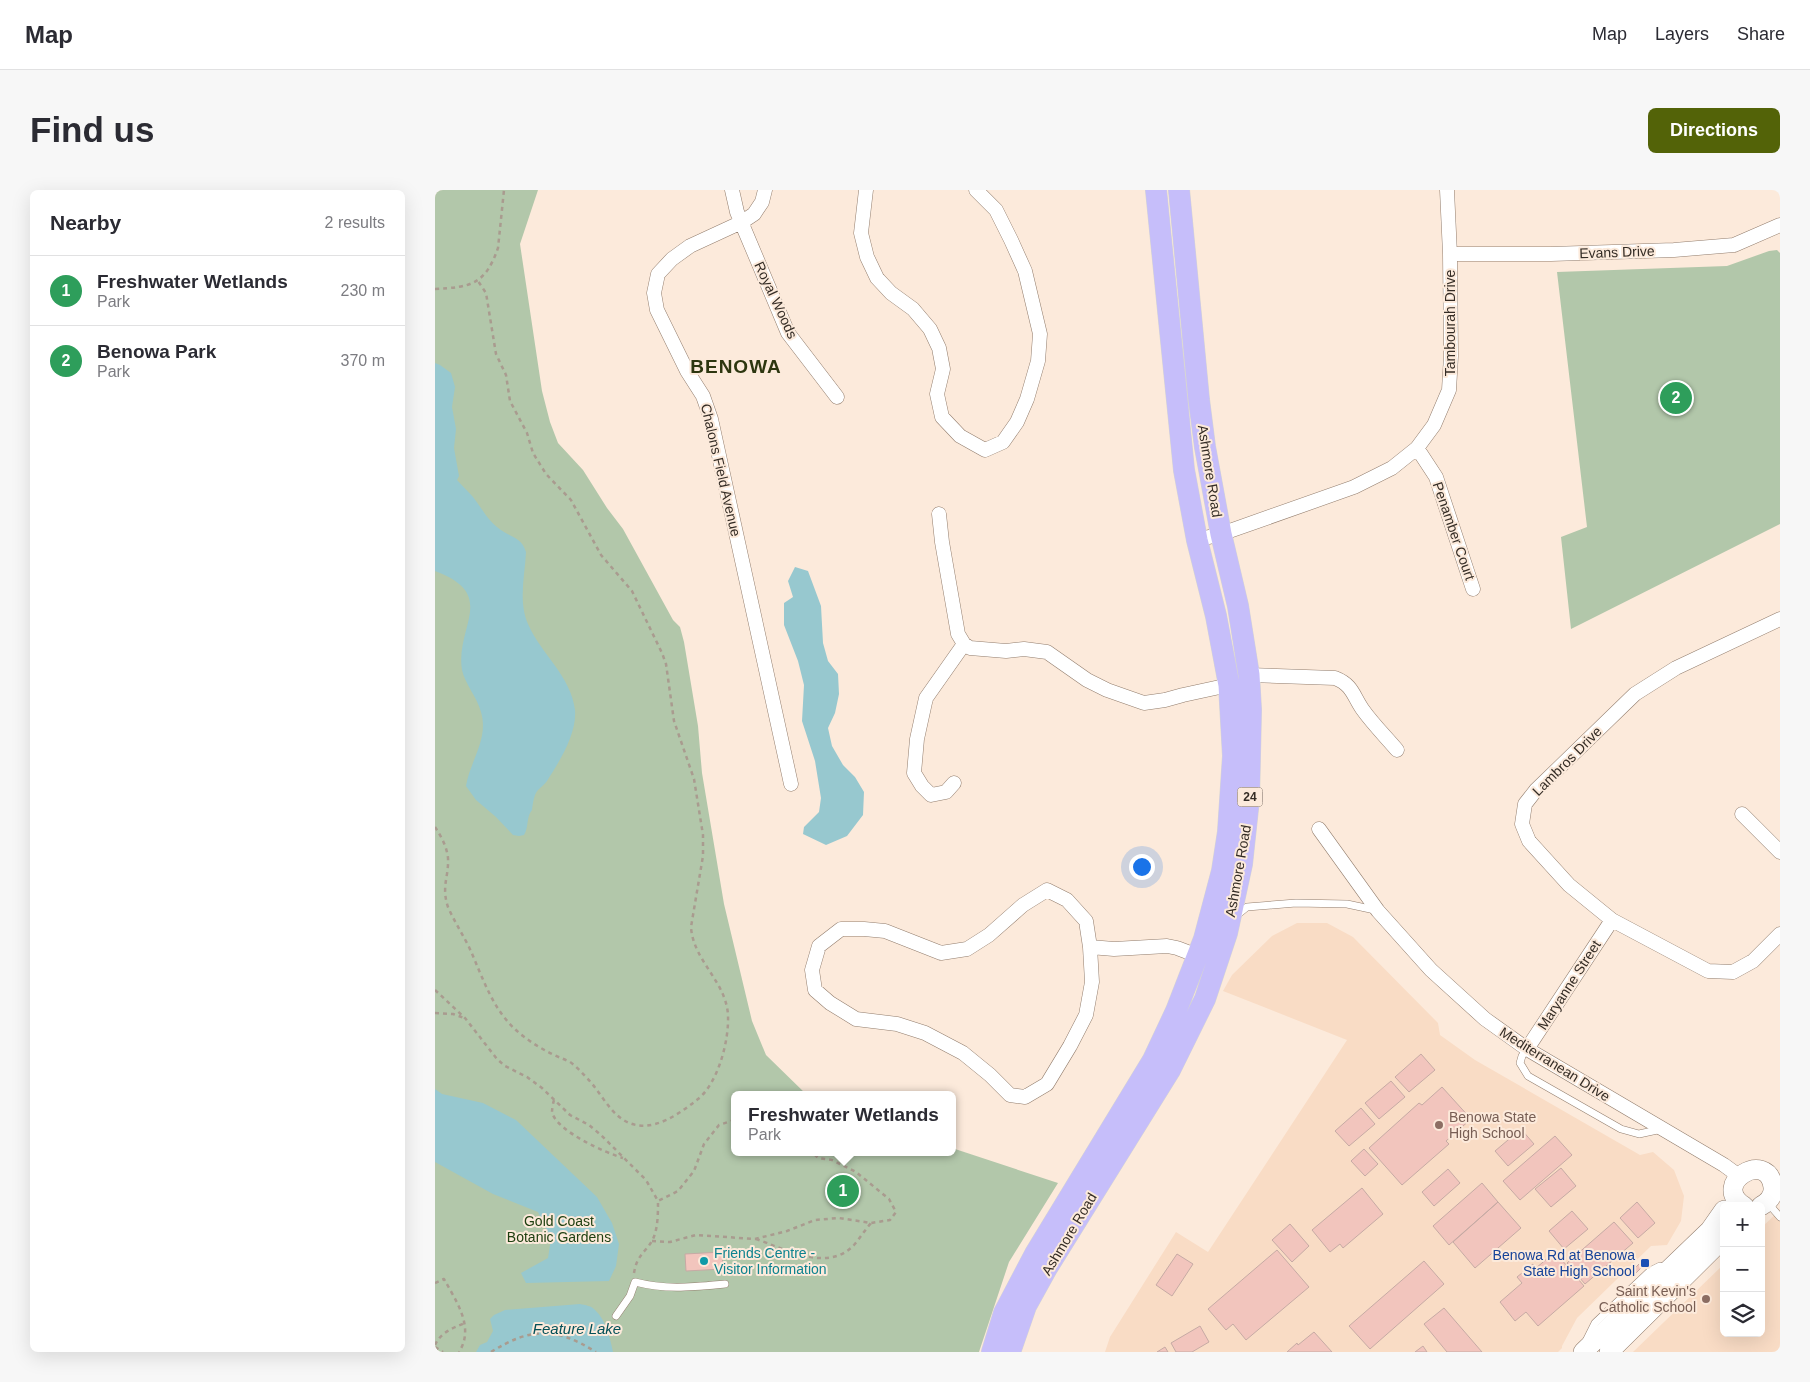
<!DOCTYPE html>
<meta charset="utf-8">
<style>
body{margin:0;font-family:Arial,sans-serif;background:#f7f7f7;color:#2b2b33}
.controls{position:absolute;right:15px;bottom:15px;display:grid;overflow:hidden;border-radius:8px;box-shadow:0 5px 20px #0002}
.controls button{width:45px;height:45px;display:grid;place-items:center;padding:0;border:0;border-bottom:1px solid #e1e1e2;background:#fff;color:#2b2b33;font:25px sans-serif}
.you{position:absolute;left:706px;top:676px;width:18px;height:18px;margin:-12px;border:4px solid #fff;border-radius:50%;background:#1a73e8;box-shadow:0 0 0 8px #1a73e833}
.badge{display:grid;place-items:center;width:32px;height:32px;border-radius:50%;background:#536308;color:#fff;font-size:16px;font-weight:700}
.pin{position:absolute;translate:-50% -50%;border:2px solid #fff;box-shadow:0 1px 5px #0006}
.popup{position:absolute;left:296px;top:901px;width:225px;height:65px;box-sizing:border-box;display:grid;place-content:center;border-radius:8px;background:#fff;filter:drop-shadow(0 1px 4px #0005);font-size:16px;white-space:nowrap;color:#7c7c81}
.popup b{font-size:19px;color:#2b2b33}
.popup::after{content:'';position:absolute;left:50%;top:100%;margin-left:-10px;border:10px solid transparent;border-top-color:#fff}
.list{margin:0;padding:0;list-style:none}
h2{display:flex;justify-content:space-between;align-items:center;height:65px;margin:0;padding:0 20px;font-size:21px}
h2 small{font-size:16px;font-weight:400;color:#7c7c81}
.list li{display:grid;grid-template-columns:32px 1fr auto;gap:15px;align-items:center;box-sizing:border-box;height:70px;padding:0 20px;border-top:1px solid #e1e1e2}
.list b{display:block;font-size:19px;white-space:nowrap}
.list p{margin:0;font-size:16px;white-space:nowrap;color:#7c7c81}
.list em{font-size:16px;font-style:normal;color:#7c7c81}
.icon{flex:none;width:28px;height:28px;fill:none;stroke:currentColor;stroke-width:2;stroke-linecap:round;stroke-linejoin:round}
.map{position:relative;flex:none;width:1345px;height:1162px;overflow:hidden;border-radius:8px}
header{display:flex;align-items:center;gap:30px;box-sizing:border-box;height:70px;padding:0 25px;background:#fff;border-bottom:1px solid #e1e1e2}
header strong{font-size:24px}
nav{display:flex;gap:28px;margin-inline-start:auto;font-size:18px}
.intro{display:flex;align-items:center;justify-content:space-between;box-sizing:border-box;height:120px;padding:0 30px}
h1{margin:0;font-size:35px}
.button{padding:12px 22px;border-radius:8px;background:#536308;color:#fff;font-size:18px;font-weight:700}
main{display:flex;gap:30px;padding:0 30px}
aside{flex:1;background:#fff;border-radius:8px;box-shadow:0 5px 20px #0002}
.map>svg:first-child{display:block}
</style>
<header>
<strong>Map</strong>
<nav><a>Map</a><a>Layers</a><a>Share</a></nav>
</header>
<div class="intro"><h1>Find us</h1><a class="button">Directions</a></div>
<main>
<aside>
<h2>Nearby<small>2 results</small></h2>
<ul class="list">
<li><span class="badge" style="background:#2e9e5b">1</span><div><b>Freshwater Wetlands</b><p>Park</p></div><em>230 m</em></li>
<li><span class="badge" style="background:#2e9e5b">2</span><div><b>Benowa Park</b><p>Park</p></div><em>370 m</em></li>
</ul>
</aside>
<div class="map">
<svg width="1345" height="1162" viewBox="0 0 1345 1162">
<rect width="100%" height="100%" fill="#fceadb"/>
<!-- built -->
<path fill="#f9dcc5" d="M862 733H892L918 747 1003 833 1005 845 1040 870 1205 965 1218 962 1239 980 1249 1006 1246 1031 1232 1055 1216 1056 1142 1128 1127 1156V1158L1123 1162H670L675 1147 741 1042 773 1062 912 850 788 801 797 785 837 746Z
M1345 1020V1162H1198L1289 1074V1143H1326V1038Z"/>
<!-- green -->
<path fill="#b2c7aa" d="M0 0H103L85 54 107 201 115 232 123 253 148 280 172 318 188 339 238 430 245 437 249 452 263 536 267 583 289 714 317 831 331 865 372 905H299V962H517V958L623 993 574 1072 544 1162H0Z
M1342 60 1345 63V334L1136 439 1126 347 1152 337 1122 82 1292 76 1334 61Z"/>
<!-- water -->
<path fill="#97c8cf" d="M0 173 5 175 16 183 20 197 17 217 21 239 19 258 24 286 22 290C27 296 33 301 38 307 48 320 54 333 69 342 79 348 87 349 91 362 90 385 83 411 93 434 106 464 136 486 140 520 142 544 124 572 112 591 110 594 107 596 104 599 99 603 98 613 97 620 91 627 94 637 89 645L84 646 78 645 61 627 41 610 31 596C35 571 54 549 46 522 42 507 30 494 27 480 20 436 64 405 0 381Z
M360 377 373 381 386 416 388 453 393 471 403 484 404 504 400 523 393 538 397 556 408 575 420 587 429 602 428 625 412 646 391 655 368 644 369 637 384 622 386 608 380 571 367 531 369 495 363 471 349 435V413L358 407 353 391Z
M0 899 7 904 48 913 81 930 162 1007 177 1033 184 1054 181 1076 174 1091 91 1093 86 1083 113 1068 116 1049 103 1022 58 1004 0 972Z
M145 1114C150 1115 157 1116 160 1120 171 1130 175 1148 178 1162H41L45 1155 52 1152 58 1141 55 1129 59 1125 70 1120Z"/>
<!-- building -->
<path fill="#f2c5bd" stroke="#c6aaa4" d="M986 864 1000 880 974 902 960 887Z
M956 891 970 907 944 929 930 913Z
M1007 897 1036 929 1011 951 1014 954 967 995 934 958 984 913 987 915Z
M926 918 940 934 914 956 900 941Z
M1086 939 1099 954 1073 976 1060 961Z
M1120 946 1137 965 1085 1010 1068 991Z
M929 959 943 974 930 986 916 971Z
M1126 978 1141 996 1116 1017 1100 999Z
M1013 979 1025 993 999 1016 987 1002Z
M1047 993 1063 1012 1014 1055 998 1036Z
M927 998 948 1024 908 1058 905 1054 895 1062 877 1040Z
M1063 1012 1086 1038 1040 1078 1018 1052Z
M1202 1012 1220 1033 1203 1048 1185 1028Z
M1137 1021 1153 1039 1129 1059 1114 1041Z
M1179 1032 1198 1053 1150 1094 1132 1073Z
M855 1034 874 1056 857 1072 837 1050Z
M842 1060 874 1097 811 1150 798 1134 791 1140 773 1119Z
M287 1062 288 1079 251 1081 250 1064Z
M1120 1062 1149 1096 1103 1136 1091 1122 1080 1131 1065 1112 1087 1093 1082 1087 1098 1074 1101 1078Z
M742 1064 758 1074 737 1106 721 1095Z
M1209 1069 1212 1072 1200 1084 1197 1081Z
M989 1071 1009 1094 935 1159 914 1136Z
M1009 1118 1047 1162H1012L989 1134Z
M765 1136 774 1152 757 1162H741L736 1153Z
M879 1142 897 1162H852L862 1153 863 1155Z
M988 1156 992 1162H980Z
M730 1157 733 1162H722Z"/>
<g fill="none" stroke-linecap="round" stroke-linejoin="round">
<defs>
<path id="service" d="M802 725 812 717 861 713 912 714 940 720
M1092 859 1087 866 1085 873 1093 886 1186 939 1204 944 1227 939
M1332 1012 1345 1027
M181 1126 195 1106 200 1092C231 1100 257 1097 290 1094
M1152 1149 1160 1133 1215 1081 1225 1076 1231 1078"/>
<path id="minor" d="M297 0 302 22 353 143 402 207
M330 0 327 12 319 24 307 32 255 56 237 69 223 84 219 103 222 120 252 181 268 206 276 229 356 594
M431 0 426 43 432 67 442 88 456 103 478 119 495 139 504 158 508 179 502 204 507 227 525 246 550 260 568 252 582 232 592 209 603 171 605 144 590 81 576 50 561 20 541 0
M1015 64H1116L1239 60 1299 55 1345 35
M982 258 1001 287 1038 399
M504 324 507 352 523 444 529 454 535 458 571 461 589 459 612 462 652 490 672 500 709 513 730 510 748 505 794 495
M762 350 786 344 919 297 957 278 982 258 999 235 1014 200 1016 166 1015 64 1012 0
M1345 429 1241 478 1200 504 1101 600 1090 614 1087 634 1094 651 1134 695 1177 730 1273 781 1298 782 1318 771 1345 744
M814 485 900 488C918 495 918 506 928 520 938 534 951 547 962 560
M519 593 511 602 496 605 487 596 479 583 482 549 491 508 529 454
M1307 624 1345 662
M884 639 943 721 996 780 1050 829 1092 859 1289 975 1304 986
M655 757 657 792 651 825 635 856 612 894 590 907 575 905 555 885 528 863 490 843 462 834 421 829 395 813 380 800 377 780 384 756 406 739H429L450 741 506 763 532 759 554 745 588 715 612 700 632 710 651 731 655 757 679 759 732 756 742 758 763 766
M1092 859 1177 730"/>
<path id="secondary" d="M1309 1016C1274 994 1333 958 1338 997 1339 1006 1333 1012 1326 1016
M1148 1162 1275 1040 1289 1020
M1174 1162 1289 1048"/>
<path id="primary" d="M557 1162 569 1123 600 1064 718 870 741 821 769 749 787 681 793 642 798 566 794 495 781 426 762 350 749 280 721 0
M575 1162 591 1116 612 1078 735 880 770 809 792 743 807 674 814 609 816 520 814 485 803 416 786 344 770 257 764 210 744 0"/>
</defs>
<!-- service casing -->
<use href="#service" stroke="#927d6d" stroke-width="8"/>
<!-- minor casing -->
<use href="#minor" stroke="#927d6d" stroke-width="15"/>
<!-- secondary casing -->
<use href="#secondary" stroke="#927d6d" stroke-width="20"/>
<!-- primary casing -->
<use href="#primary" stroke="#d6d5d3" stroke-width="22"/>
<!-- path -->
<path stroke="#a99b8f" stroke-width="2.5" stroke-dasharray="4 4" stroke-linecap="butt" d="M0 99C36 97 50 95 63 58L69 0
M0 637C6 646 12 657 13 668 14 687 6 696 13 717 19 731 27 743 34 757 49 790 58 823 88 846 97 853 107 859 117 864 123 867 129 869 135 872 141 876 146 882 151 887 161 897 168 910 177 920 204 951 237 930 263 909 283 893 294 851 293 826 292 792 258 771 256 737L268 666V645L259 589 239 531 231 474 227 463 197 401 166 365 136 310 111 284 98 263 92 243 75 211 71 185 61 164 51 103 43 91
M0 800 30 828 62 869 70 876 92 887 107 898 135 925 154 935 166 945 211 990 223 1011 243 1001 259 981 269 954 284 935 299 930
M0 823 18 824 29 828
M119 910C118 913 117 919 117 922 121 941 171 963 188 968
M321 1049C350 1059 393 1083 419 1055 425 1048 430 1040 436 1033
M217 1051 235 1052 261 1045 320 1049 352 1041 380 1030 404 1028 436 1033 455 1030 461 1022 454 1009 421 982 397 970 383 968 377 962
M199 1083C202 1065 209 1064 217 1051 223 1040 223 1024 223 1011
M0 1093 9 1089C21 1111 40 1137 24 1162
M0 1155C6 1142 18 1138 30 1133
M0 1157 8 1162
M56 1162C96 1137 121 1137 161 1162"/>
<!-- service -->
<use href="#service" stroke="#fff" stroke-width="7"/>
<!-- minor -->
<use href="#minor" stroke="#fff" stroke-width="14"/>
<!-- secondary -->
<use href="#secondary" stroke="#fff" stroke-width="19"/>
<!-- primary -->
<use href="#primary" stroke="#c6befa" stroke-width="21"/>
</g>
<!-- markers -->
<g fill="#8d6e63" stroke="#fceadb" stroke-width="2">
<circle cx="1004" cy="935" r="5"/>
<circle cx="1271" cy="1109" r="5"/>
</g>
<circle fill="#0f9aa8" stroke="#fceadb" stroke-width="2" cx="269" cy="1071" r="5"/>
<rect fill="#1a4fb4" stroke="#fceadb" stroke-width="2" x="1205" y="1068" width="10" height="10" rx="2.5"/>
<g text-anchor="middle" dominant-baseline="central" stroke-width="4" stroke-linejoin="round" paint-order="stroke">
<!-- shield labels -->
<rect fill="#fceadb" stroke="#70655c" stroke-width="1" x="802.5" y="597.5" width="25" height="19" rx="4"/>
<g font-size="12" font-weight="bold" fill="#342c25">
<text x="815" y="607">24</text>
</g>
<!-- street labels -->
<g font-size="14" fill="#342c25" stroke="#fceadb">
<text transform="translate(1182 62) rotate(-2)">Evans Drive</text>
<text transform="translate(341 110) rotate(65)">Royal Woods</text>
<text transform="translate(1015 133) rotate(-90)">Tambourah Drive</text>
<text transform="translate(286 280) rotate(77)">Chalons Field Avenue</text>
<text transform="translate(775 281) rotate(81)">Ashmore Road</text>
<text transform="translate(1019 341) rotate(71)">Penamber Court</text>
<text transform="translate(1132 571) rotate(-45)">Lambros Drive</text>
<text transform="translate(803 681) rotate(-80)">Ashmore Road</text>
<text transform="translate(1134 795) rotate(-57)">Maryanne Street</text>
<text transform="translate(1120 874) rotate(32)">Mediterranean Drive</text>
<text transform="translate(634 1044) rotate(-59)">Ashmore Road</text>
</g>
<!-- education labels -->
<g font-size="14" fill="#785e54" stroke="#fceadb" text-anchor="start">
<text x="1014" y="927">Benowa State<tspan x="1014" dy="16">High School</tspan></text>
<text x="1261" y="1101" text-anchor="end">Saint Kevin's<tspan x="1261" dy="16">Catholic School</tspan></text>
</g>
<!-- park labels -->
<g font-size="14" fill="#1f4011" stroke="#fceadb">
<text x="124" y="1031">Gold Coast<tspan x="124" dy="16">Botanic Gardens</tspan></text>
</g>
<!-- culture labels -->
<g font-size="14" fill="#0d838f" stroke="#fceadb" text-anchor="start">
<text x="279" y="1063">Friends Centre -<tspan x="279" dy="16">Visitor Information</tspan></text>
</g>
<!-- transit labels -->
<g font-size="14" fill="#164399" stroke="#fceadb" text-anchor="end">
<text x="1200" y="1065">Benowa Rd at Benowa<tspan x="1200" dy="16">State High School</tspan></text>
</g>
<!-- water labels -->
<g font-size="15" font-style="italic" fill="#045058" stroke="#fceadb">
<text x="142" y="1138">Feature Lake</text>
</g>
<!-- district labels -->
<g font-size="19" font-weight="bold" letter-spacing="1" fill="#2d360f" stroke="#fceadb">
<text x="301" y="176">BENOWA</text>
</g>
</g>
</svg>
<div class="controls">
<button>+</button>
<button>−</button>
<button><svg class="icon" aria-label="layers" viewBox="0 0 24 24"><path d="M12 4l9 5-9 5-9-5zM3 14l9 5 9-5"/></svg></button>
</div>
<div class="you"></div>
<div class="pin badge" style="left:408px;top:1001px;background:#2e9e5b">1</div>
<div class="popup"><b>Freshwater Wetlands</b>Park</div>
<div class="pin badge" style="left:1241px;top:208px;background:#2e9e5b">2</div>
</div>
</main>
